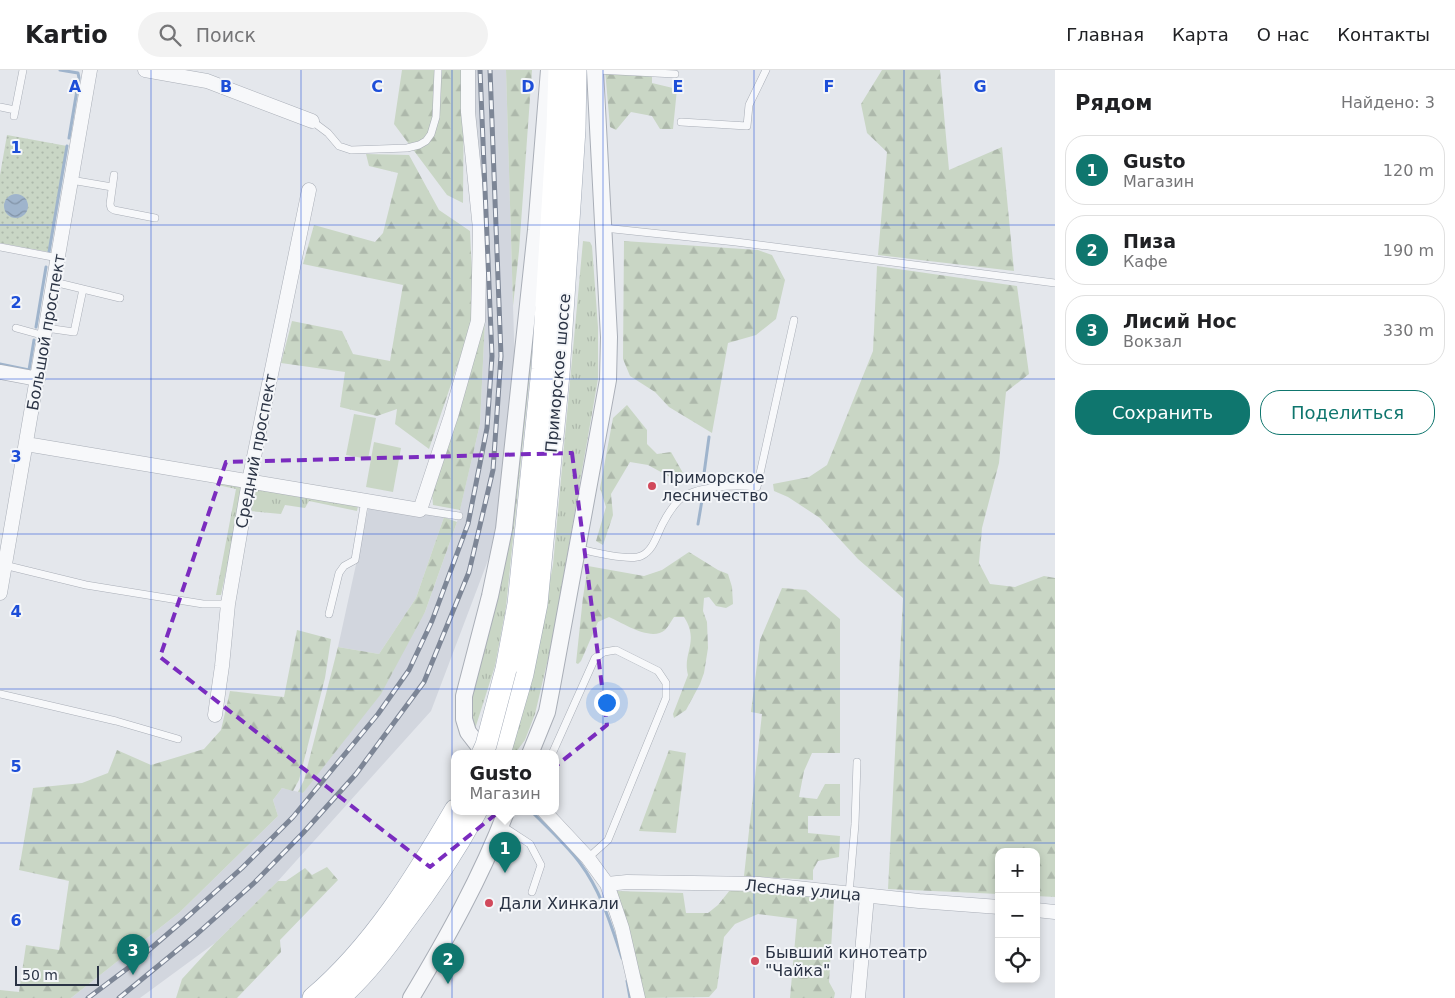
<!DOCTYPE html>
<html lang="ru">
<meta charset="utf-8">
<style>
body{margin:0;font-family:"DejaVu Sans",sans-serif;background:#f2f2f2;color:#202124}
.controls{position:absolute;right:15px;bottom:15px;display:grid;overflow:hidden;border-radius:10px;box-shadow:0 2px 8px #0003}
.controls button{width:45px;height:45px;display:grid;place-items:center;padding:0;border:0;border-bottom:1px solid #e0e0e0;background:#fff;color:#202124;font:25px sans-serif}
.scale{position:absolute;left:15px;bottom:12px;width:84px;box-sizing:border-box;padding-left:5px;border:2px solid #2b3445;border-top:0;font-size:14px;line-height:18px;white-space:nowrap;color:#2b3445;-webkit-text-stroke:4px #f4f6f9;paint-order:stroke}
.you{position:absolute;left:606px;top:632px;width:18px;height:18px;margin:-12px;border:4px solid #fff;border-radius:50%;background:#1a73e8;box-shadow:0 0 0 8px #1a73e833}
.badge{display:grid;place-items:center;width:32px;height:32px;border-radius:50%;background:#0f766e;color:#fff;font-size:16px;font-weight:700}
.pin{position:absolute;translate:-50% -41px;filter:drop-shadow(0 1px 2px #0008)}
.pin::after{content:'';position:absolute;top:26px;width:18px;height:15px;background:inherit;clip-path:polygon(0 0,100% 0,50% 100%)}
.popup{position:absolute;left:451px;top:680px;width:108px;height:65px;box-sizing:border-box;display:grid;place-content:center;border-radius:10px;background:#fff;filter:drop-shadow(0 1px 4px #0005);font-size:16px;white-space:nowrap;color:#757577}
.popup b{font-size:19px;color:#202124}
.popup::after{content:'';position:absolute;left:50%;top:100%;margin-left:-10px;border:10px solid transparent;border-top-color:#fff}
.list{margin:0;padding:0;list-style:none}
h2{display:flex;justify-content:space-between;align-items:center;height:65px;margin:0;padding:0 20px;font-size:21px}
h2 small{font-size:16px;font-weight:400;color:#757577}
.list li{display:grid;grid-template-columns:32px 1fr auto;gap:15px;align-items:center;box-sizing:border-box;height:70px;margin:0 10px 10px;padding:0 10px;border:1px solid #e0e0e0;border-radius:20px}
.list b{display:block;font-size:19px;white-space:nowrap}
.list p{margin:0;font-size:16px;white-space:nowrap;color:#757577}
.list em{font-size:16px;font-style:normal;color:#757577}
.actions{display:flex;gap:10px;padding:15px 20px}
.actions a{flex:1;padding:11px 0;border:1px solid #0f766e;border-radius:20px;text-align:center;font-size:18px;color:#0f766e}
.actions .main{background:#0f766e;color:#fff}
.icon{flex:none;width:28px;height:28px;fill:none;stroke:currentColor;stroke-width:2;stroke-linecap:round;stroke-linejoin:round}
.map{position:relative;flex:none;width:1055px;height:928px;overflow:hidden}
header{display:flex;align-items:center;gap:30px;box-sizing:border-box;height:70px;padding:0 25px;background:#fff;border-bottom:1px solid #e0e0e0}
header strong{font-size:24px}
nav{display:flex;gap:28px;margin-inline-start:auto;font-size:18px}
.search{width:350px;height:45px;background:#f2f2f2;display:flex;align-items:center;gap:12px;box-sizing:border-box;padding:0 18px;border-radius:28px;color:#757577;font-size:19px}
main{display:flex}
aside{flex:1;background:#fff}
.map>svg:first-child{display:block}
</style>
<header>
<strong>Kartio</strong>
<div class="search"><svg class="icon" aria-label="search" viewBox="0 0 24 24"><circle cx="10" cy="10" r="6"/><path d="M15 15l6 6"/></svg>Поиск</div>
<nav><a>Главная</a><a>Карта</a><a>О нас</a><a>Контакты</a></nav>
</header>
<main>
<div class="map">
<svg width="1055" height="928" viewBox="0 0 1055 928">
<defs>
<pattern id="grass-tufts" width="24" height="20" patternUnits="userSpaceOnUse" patternTransform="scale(1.25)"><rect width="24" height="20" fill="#c9d6c5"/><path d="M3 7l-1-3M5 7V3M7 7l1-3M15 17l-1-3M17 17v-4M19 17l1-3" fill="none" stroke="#adb8ab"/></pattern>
<pattern id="forest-firs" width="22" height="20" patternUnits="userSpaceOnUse" patternTransform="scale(1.25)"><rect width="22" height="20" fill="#c9d6c5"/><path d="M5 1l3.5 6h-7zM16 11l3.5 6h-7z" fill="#adb8ab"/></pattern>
<pattern id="park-dots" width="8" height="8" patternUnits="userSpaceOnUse" patternTransform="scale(1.25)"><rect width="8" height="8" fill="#c9d6c5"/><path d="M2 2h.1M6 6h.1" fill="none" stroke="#adb8ab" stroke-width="1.8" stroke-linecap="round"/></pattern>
<pattern id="water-waves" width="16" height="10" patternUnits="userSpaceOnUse" patternTransform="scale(1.25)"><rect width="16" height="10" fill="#9fb4cc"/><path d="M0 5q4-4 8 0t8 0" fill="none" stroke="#8293a7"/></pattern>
</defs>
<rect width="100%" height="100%" fill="#e4e7ec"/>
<!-- built -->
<path fill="#d2d6de" d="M471 0H506L515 302 496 469 431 641 278 811 215 873 140 928H71L180 842 278 746 273 730 282 718 303 723 425 542 457 452 480 354 485 250Z
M369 435 444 447 416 528 379 584 338 577Z"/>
<!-- grass -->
<path fill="url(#grass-tufts)" d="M583 171 590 172 592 176 598 257V309L552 572 535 644 525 670 516 682 510 684 531 606 553 495Z
M543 177 506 537 495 596 474 662 467 624 499 511Z
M219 409 244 416 221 525H216L236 419 218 415Z
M255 415 358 436 357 441 309 431 305 438 285 435 281 444 250 441Z"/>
<!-- forest -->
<path fill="url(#forest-firs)" d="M402 0H464L463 133 447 125 394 54Z
M506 0H532L519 181 513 236Z
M605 0H652V13L677 19 673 59H660L652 46 631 42 616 60 610 57Z
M882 0H940L949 100 1002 77 1014 201 878 185 887 82 867 63 861 34Z
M366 84 409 85 439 140 470 161 474 247 429 379 395 354 397 339 377 346 340 337 345 302 281 293 292 251 342 261 353 284 390 291 403 215 303 194 314 155 375 172 383 163 398 103 369 96Z
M624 171 758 180 772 185 785 210 776 249 756 265 728 273 712 363 669 337 655 322 630 306 623 289Z
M877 196 1017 216 1029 304 1006 322 999 393 982 458 979 493 990 514 1015 517 1044 506 1055 508V827L1036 826V782H999V824L888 819 903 528 858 489 820 448 788 427 774 421 773 414 809 407 827 395 873 281Z
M485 250 480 354 460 440 433 435 431 414Z
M627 335 647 360V374L657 384 671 382 683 403 672 408 648 395 630 392 611 424 613 445 603 475 596 471 606 437 600 418 613 348Z
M444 447 457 452 425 542 381 624 303 723 298 722 304 710 338 577 379 584 416 528Z
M689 482 718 500 728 504 732 517 733 534 726 538 716 536 709 527 704 528 703 541 707 552 708 578 704 603 700 614 686 640 674 648 673 644 688 605C682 583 700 572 684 547H674C671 551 669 556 665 560 651 572 623 553 609 547L598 552 581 591 578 594 576 593 583 527 588 496 644 506 662 500Z
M782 518 806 520 840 549V683H812L804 701 799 727 817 729 825 714H840V746H808V763L840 766 839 787 818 791 813 800V810L744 806 762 644 751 642 760 570Z
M297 560 331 569 325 608 299 710 293 721 282 718 273 730 278 746 180 842 71 928H0V920L19 922 26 875 59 880 69 811 19 800 33 718 82 713 108 703 117 680 151 695 204 679 221 660 230 621 284 627Z
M669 680 686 683 676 763 639 761Z
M327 797 338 810 280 870 281 882 237 928H176L182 909 215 873 278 811H286L305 798 312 805Z
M730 820 834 829 829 912 835 923 834 928H790L797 849 758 844 735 854 724 867 717 918 709 927 644 928 615 821 683 823 686 843H708L718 835Z"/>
<!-- park -->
<path fill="url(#park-dots)" d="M7 65 67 76 49 182 0 173V105Z"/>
<!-- pitch -->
<path fill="#c9d6c5" d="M354 344 376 348 368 389 346 385Z
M374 372 401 378 393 422 366 417Z"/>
<!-- water -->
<path fill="url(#water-waves)" d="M4 136a12 12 0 1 1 24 0a12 12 0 1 1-24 0Z"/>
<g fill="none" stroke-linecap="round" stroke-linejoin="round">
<!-- stream -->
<path stroke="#9fb4cc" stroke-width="3" d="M60 0 78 3 79 8 69 68
M49 182 67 76
M36 257 46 197
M0 294 29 300 34 270
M703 411 709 367
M698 454 702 430
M532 742C548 758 566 774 580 793 601 821 611 855 622 888
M627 911 630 928"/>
<defs>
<path id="service" d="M596 0 675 4
M0 37 15 40
M14 46 23 0
M312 51 328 63 339 76 351 80 407 78 419 75 426 71 431 64 436 47 438 0
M681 52 747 56 749 35 766 0
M114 105 110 134 111 138 114 140 155 148
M71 110 112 117
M604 158 736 172 1055 213
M0 177 58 188
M54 212 120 228
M16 258 45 266
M46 258 74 262 83 219
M420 440 459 446
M578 478C590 482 630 491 641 486 653 481 657 465 662 455 666 447 673 436 679 430 695 415 737 415 757 417L794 250
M4 495 86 515 203 534H228
M329 544 339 503 344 496 355 490 365 430
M0 624 116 651 178 669
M552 684 595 588 604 582 616 580 658 601 666 613V628L608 770 588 788
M501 755 530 774 541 795 532 822
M849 824 855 754 857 692"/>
<path id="minor" d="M145 0 207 11 312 51
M0 302 38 309
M26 374 420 440 451 346 478 251 480 159 468 42V0
M0 523 90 0
M215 645 222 596 228 534 249 411 309 120
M545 742 588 788 607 814 622 858 638 928
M607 814 627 812 759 814 919 831 999 837
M1036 840 1055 842
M858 928 867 826"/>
<path id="tertiary" d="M485 684 468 662 464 649V626L490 526 504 459 536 160 549 0
M530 684 547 642 552 616 608 310 609 267 595 0
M411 928C447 868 481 807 506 742"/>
<path id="primary" d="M506 599 518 534 542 299 557 58 559 0
M500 684 523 604 537 534 559 304 575 59 576 0
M313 928C373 877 416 807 455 740
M339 928C364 906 385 879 404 852 431 817 455 780 476 742"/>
</defs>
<!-- service casing -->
<use href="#service" stroke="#a9aeb7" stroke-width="8"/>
<!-- minor casing -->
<use href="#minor" stroke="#a9aeb7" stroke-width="15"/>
<!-- tertiary casing -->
<use href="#tertiary" stroke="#a9aeb7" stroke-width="18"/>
<!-- primary casing -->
<use href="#primary" stroke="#a3abb8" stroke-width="22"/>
<!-- service -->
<use href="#service" stroke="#f7f8fa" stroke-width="7"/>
<!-- minor -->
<use href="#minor" stroke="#f7f8fa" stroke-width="14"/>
<!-- tertiary -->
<use href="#tertiary" stroke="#f7f8fa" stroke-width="16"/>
<!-- primary -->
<use href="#primary" stroke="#fff" stroke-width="21"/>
<defs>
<path id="rail" d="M88 928 128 898 185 849 242 798 293 747 378 644 409 600 432 551 468 454 487 358 492 286 480 0
M119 928 197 864 255 812 303 763 356 704 424 612 469 502 493 400 501 286 490 0"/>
</defs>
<!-- rail casing -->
<use href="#rail" stroke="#7d8696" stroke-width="5"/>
<!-- rail -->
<use href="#rail" stroke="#f4f6f9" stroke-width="3" stroke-dasharray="9" stroke-linecap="butt"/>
<defs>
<path id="primary-bridge" d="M482 684 486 675 506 599"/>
</defs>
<!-- primary-bridge casing -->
<use href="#primary-bridge" stroke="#a3abb8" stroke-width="22" stroke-linecap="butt"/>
<!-- primary-bridge -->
<use href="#primary-bridge" stroke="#fff" stroke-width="21"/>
</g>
<!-- marked area -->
<path fill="none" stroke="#7b2cbf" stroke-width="4" stroke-dasharray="10 6" stroke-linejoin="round" d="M572 383 607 655 430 797 160 587 226 392Z"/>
<!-- grid -->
<path fill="none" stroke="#1d4ed8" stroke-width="1" stroke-opacity="0.55" d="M151 0V928M301 0V928M452 0V928M603 0V928M754 0V928M904 0V928M0 155H1055M0 309H1055M0 464H1055M0 619H1055M0 773H1055"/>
<!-- markers -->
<g fill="#d1495b" stroke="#f4f6f9" stroke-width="2">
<circle cx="652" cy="416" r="5"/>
<circle cx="489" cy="833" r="5"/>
<circle cx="755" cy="891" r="5"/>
</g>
<g text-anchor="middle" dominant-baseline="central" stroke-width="4" stroke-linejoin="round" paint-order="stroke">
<!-- street labels -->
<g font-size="16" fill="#2b3445" stroke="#f4f6f9">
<text transform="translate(46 262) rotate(-80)">Большой проспект</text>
<text transform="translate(558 303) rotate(-85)">Приморское шоссе</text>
<text transform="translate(256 381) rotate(-79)">Средний проспект</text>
<text transform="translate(803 820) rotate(5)">Лесная улица</text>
</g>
<!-- poi labels -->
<g font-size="16" fill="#2b3445" stroke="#f4f6f9" text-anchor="start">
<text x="662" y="407">Приморское<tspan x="662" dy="18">лесничество</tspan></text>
<text x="499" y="833">Дали Хинкали</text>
<text x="765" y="882">Бывший кинотеатр<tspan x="765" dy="18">"Чайка"</tspan></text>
</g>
</g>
<g font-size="16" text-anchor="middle" font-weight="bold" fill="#1d4ed8" stroke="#f4f6f9" stroke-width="4" stroke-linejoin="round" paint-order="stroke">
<text x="75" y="22">A</text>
<text x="226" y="22">B</text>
<text x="377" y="22">C</text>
<text x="528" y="22">D</text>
<text x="678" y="22">E</text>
<text x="829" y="22">F</text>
<text x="980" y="22">G</text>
<text x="16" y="83">1</text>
<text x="16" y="238">2</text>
<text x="16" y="392">3</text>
<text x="16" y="547">4</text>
<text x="16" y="702">5</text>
<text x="16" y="856">6</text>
</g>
</svg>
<div class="controls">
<button>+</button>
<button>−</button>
<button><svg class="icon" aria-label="locate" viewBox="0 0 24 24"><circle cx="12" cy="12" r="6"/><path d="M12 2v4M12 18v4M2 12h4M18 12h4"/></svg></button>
</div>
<div class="scale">50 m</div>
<div class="you"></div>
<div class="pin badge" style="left:505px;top:803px">1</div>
<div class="popup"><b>Gusto</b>Магазин</div>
<div class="pin badge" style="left:448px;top:914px">2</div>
<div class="pin badge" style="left:133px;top:905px">3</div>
</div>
<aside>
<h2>Рядом<small>Найдено: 3</small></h2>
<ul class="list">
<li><span class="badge">1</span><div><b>Gusto</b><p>Магазин</p></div><em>120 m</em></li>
<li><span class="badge">2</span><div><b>Пиза</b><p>Кафе</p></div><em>190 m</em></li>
<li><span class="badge">3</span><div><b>Лисий Нос</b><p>Вокзал</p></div><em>330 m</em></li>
</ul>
<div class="actions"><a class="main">Сохранить</a><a>Поделиться</a></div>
</aside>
</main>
